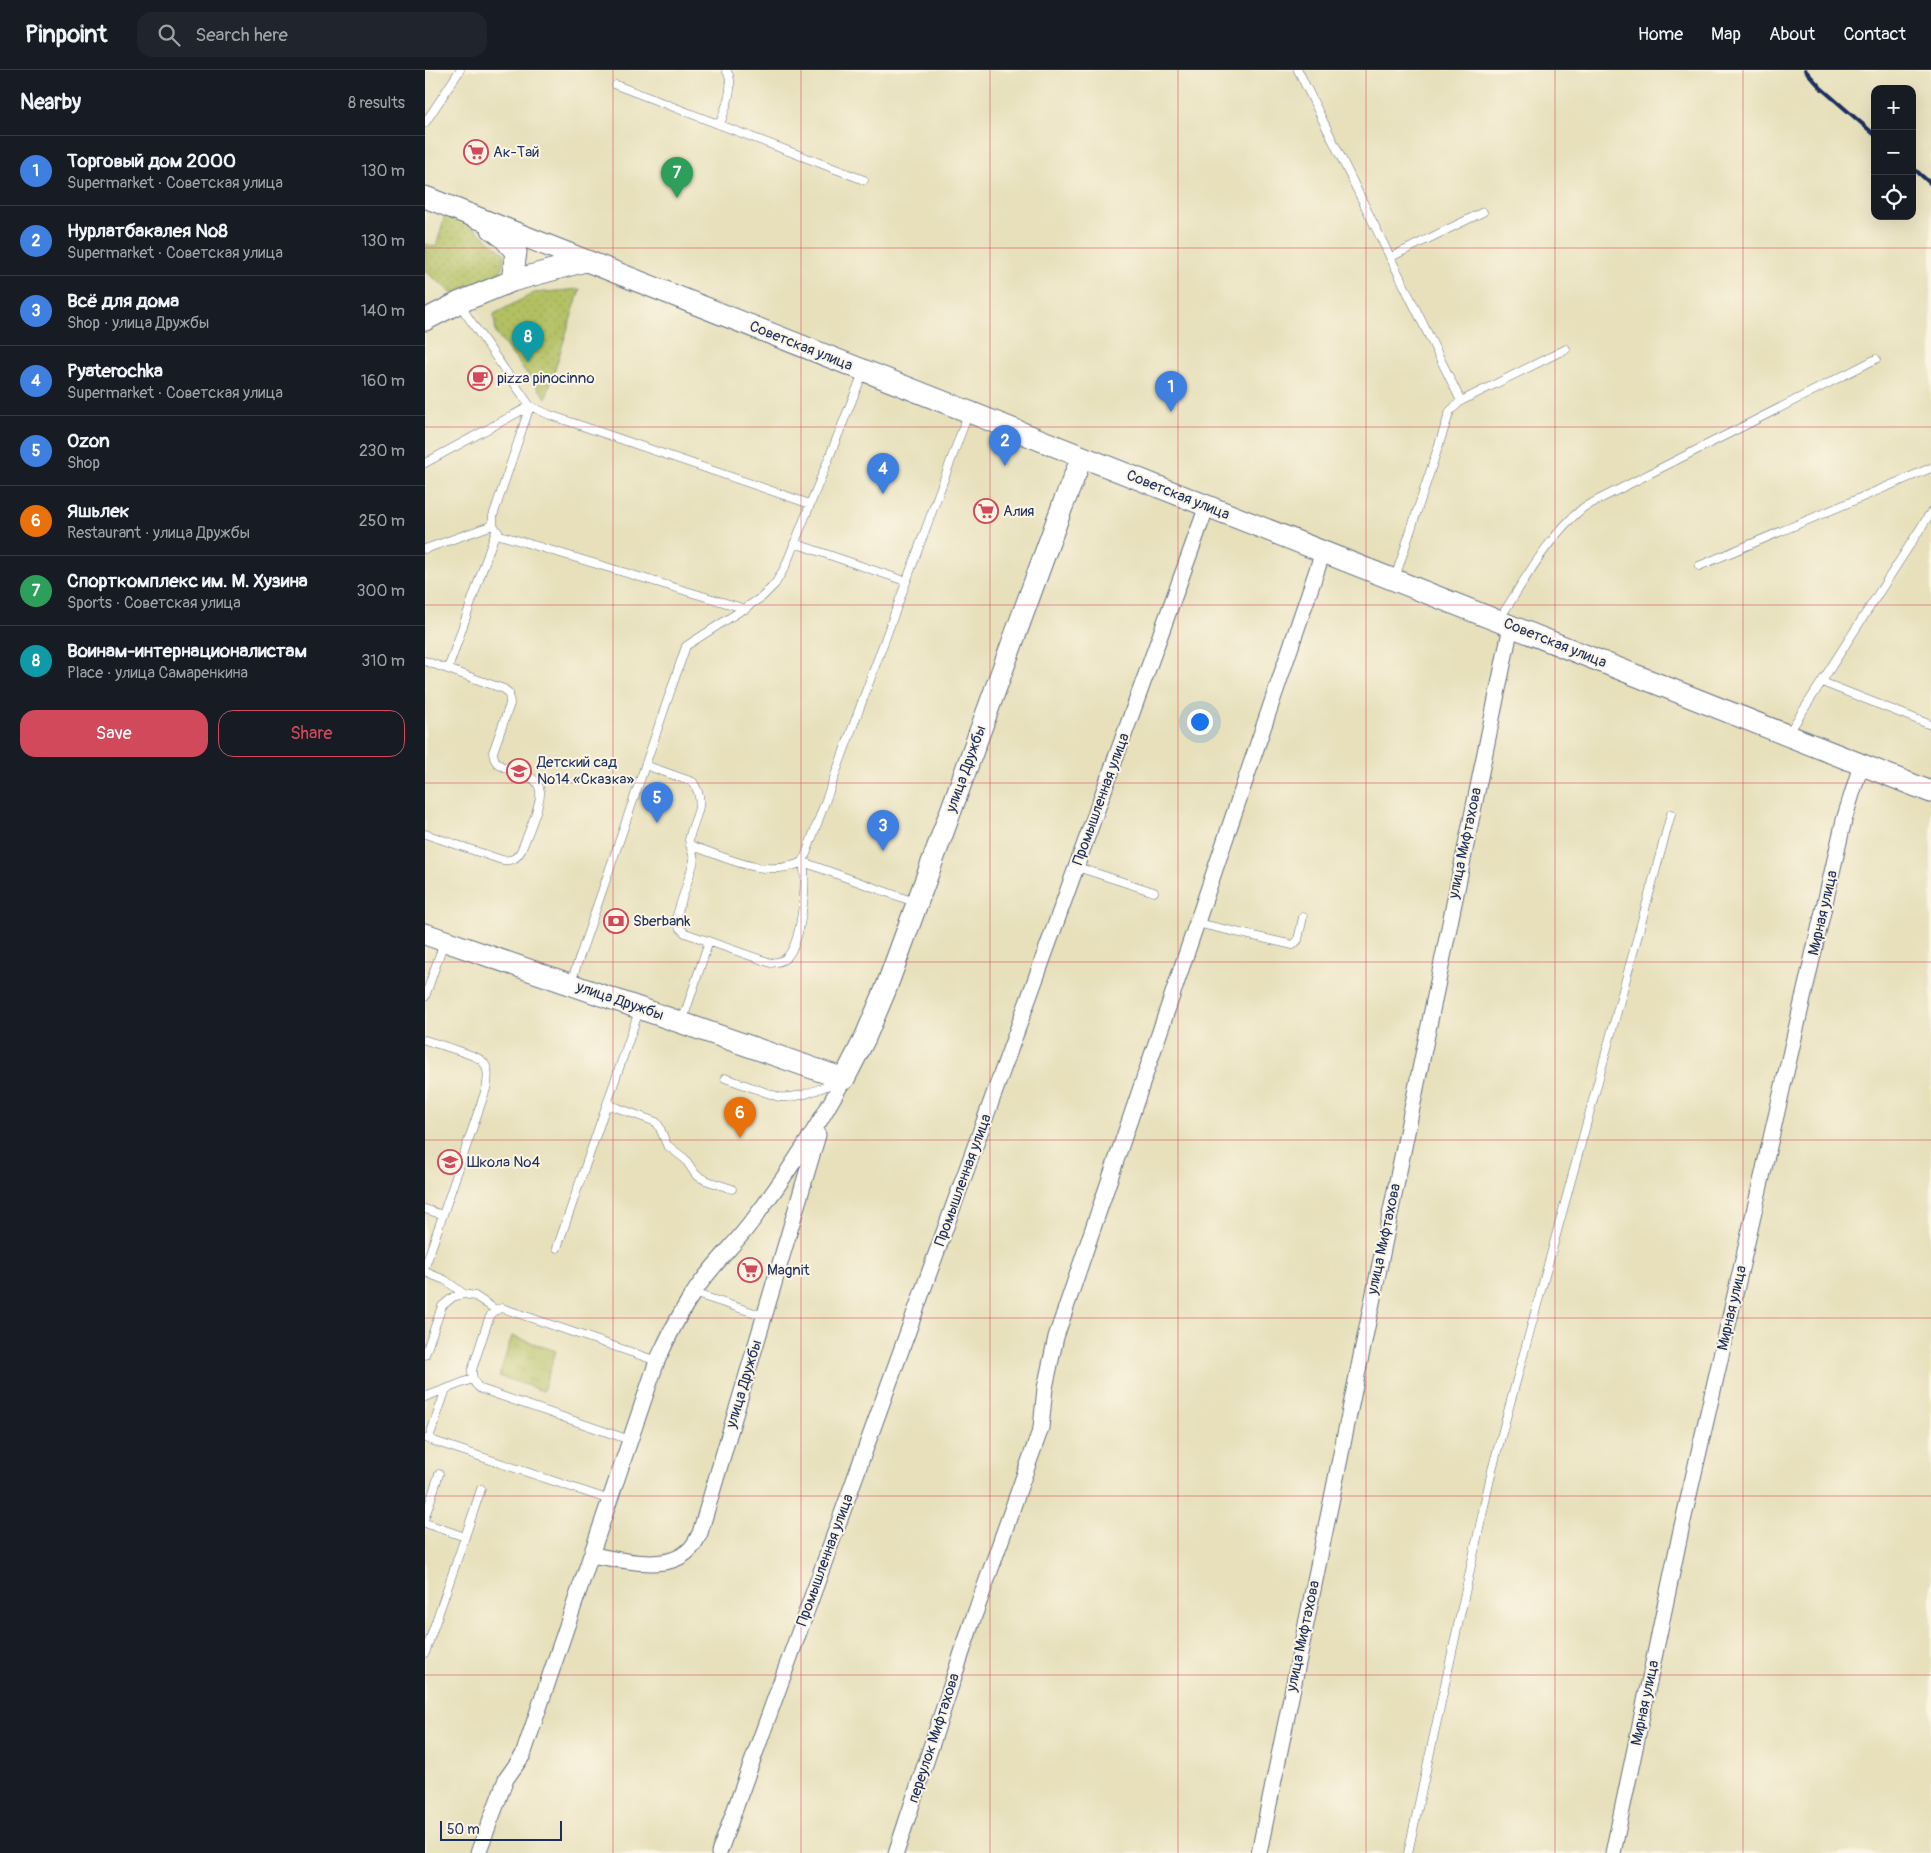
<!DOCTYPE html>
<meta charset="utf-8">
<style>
body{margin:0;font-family:Pangolin,sans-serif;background:#20242c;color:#f1f3f6}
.controls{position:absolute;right:15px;top:15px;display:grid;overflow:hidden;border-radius:10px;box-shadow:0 5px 20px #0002}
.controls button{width:45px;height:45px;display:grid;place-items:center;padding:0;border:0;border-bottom:1px solid #363941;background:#171b24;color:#f1f3f6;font:25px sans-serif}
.scale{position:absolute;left:15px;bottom:12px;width:122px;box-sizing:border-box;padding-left:5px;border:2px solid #1b2f5e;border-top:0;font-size:14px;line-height:18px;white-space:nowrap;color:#1b2f5e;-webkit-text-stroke:4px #fcf5e5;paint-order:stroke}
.you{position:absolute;left:774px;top:651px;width:18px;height:18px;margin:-12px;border:4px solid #fff;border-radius:50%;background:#1a73e8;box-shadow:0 0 0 8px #1a73e833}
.badge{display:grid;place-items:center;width:32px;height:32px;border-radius:50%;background:#d1495b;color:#fff;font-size:16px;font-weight:700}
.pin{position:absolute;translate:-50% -41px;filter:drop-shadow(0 1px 2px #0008)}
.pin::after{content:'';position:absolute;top:26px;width:18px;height:15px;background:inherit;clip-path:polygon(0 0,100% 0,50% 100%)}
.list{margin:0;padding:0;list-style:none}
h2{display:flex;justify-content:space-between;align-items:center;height:65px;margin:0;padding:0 20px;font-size:21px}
h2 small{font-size:16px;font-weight:400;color:#9ea1a6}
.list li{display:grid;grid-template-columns:32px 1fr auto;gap:15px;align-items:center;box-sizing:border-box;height:70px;padding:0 20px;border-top:1px solid #363941}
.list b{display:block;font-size:19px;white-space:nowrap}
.list p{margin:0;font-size:16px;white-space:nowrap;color:#9ea1a6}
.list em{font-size:16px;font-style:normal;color:#9ea1a6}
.actions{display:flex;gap:10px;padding:15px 20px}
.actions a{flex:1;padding:11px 0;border:1px solid #d1495b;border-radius:15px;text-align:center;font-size:18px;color:#d1495b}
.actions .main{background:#d1495b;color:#fff}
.icon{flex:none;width:28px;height:28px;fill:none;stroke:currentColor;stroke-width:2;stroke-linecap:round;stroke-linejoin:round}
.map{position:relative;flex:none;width:1506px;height:1783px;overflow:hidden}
header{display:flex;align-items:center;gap:30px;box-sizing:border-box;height:70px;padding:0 25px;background:#171b24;border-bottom:1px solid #363941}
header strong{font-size:24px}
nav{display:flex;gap:28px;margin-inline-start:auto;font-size:18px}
.search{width:350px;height:45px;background:#20242c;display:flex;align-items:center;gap:12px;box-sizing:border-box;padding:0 18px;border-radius:15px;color:#9ea1a6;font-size:19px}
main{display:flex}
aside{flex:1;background:#171b24}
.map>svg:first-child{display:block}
</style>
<header>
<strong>Pinpoint</strong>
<div class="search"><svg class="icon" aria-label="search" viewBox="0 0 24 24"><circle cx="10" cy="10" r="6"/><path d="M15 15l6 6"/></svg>Search here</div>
<nav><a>Home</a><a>Map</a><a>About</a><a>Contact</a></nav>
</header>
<main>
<aside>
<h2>Nearby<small>8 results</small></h2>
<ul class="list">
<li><span class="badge" style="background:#3f7fe0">1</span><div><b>Торговый дом 2000</b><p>Supermarket · Советская улица</p></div><em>130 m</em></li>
<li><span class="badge" style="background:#3f7fe0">2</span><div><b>Нурлатбакалея №8</b><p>Supermarket · Советская улица</p></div><em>130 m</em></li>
<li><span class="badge" style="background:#3f7fe0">3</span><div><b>Всё для дома</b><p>Shop · улица Дружбы</p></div><em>140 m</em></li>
<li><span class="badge" style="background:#3f7fe0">4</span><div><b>Pyaterochka</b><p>Supermarket · Советская улица</p></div><em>160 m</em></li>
<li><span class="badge" style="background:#3f7fe0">5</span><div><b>Ozon</b><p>Shop</p></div><em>230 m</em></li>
<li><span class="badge" style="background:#e8710a">6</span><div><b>Яшьлек</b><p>Restaurant · улица Дружбы</p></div><em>250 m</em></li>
<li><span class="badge" style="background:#2e9e5b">7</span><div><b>Спорткомплекс им. М. Хузина</b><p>Sports · Советская улица</p></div><em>300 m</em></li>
<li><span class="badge" style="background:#0f9aa8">8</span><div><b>Воинам-интернационалистам</b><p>Place · улица Самаренкина</p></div><em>310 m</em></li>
</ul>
<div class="actions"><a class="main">Save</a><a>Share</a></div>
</aside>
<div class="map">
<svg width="1506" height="1783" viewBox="0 0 1506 1783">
<defs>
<pattern id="grass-dots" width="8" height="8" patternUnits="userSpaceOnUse" patternTransform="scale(1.25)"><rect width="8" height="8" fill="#b2c062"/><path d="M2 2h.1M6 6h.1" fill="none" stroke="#98a558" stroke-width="1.8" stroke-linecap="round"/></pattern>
<pattern id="park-crowns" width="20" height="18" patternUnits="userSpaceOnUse" patternTransform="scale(1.25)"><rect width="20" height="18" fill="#b2c062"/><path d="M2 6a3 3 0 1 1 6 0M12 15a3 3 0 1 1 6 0" fill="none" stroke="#98a558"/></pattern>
</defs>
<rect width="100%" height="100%" fill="#fcf5e5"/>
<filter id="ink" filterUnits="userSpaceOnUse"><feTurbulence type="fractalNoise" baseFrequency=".02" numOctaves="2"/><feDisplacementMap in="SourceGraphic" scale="10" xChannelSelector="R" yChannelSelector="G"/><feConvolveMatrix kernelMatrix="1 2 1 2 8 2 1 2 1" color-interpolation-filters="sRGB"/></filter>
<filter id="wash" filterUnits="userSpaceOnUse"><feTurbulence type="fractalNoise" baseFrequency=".0096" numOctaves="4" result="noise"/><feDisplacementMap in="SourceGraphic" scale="20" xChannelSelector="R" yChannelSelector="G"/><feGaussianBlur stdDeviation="1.12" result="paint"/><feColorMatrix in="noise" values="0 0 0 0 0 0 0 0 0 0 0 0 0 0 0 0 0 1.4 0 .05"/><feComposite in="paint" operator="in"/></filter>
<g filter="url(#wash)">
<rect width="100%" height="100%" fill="#e7e0bb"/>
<!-- grass -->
<path fill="url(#grass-dots)" stroke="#667860" d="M20 145 43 153 80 184 75 205 28 223 0 201V174L11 177Z
M155 219 121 328 71 264 69 244 109 223Z"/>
<!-- park -->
<path fill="url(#park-crowns)" stroke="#667860" d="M87 1266 131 1281 118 1321 74 1306Z"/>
</g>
<g filter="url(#ink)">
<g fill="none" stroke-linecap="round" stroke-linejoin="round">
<defs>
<path id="lane" d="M873 0 1036 331
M191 15 439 110
M0 53 35 0
M295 55C299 40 312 14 301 0
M966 187 1058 142
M34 234 105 336 125 345 385 434
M105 336 68 446V455L75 465 321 539
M0 393 105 336
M369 473 480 511
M0 479 68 455
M1274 496 1506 398
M970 508 1025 341 1036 331 1141 279
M1073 551C1099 512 1122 467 1159 437L1451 289
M0 591 79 619 84 623 85 634 68 682C68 707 111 695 115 721 117 732 101 769 96 781 91 789 87 791 77 790L0 764
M23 599 71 461
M1397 612 1506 655
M1363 664 1506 442
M220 695 268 712C283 735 268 747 264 770 265 778 269 784 269 791L252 845C251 853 253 857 260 863L346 893C352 892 357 892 361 888 377 874 382 812 378 792 338 809 303 788 265 775
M652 797 729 822
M492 833 378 792 543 344
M772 853 868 875 873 870 878 847
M146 912 261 576 337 527 350 514 360 497 438 303
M0 927 19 872
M257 952 284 871
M0 970C11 974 49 984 56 990 65 997 63 1009 61 1019L0 1197
M300 1008 354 1027C375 1029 393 1019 412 1012
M182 1034 231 1052 234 1056 242 1075 260 1089 271 1105 280 1110 307 1119
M0 1139 18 1145
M132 1178 214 941
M0 1202 20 1210 39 1224
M268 1223 339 1246
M0 1285 17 1236 28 1227 39 1224 50 1226 71 1240
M0 1327 47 1309
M0 1368 185 1430
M4 1368 21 1319
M205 1370 56 1319C49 1314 47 1309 47 1300L63 1251C66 1243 69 1240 77 1238L232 1291
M0 1447 14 1404
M0 1453 40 1467 0 1583
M40 1467 56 1419
M983 1783 1067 1400 1246 744"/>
<path id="street" d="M166 1485C194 1489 242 1503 264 1480 269 1476 272 1469 275 1463L393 1065
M53 1783 81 1709 98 1685 232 1291C243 1268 253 1245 268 1224 285 1197 310 1175 328 1150 362 1105 392 1058 419 1009
M294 1783 782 436
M471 1783 547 1552 616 1358 620 1318 631 1267 898 482
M834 1783 1086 556
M1188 1783 1256 1460 1419 750 1436 695"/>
<path id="secondary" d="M0 127 1506 722
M67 159 78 167 91 182 87 211
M0 250 33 233 87 211 160 191
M0 864 419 1009 440 968 460 921 637 437 657 387"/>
</defs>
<!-- lane casing -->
<use href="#lane" stroke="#626d7f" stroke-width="9"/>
<!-- street casing -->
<use href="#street" stroke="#626d7f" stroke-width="17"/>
<!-- secondary casing -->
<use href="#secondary" stroke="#626d7f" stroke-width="23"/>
<!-- lane -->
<use href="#lane" stroke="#fff" stroke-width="8"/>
<!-- street -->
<use href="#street" stroke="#fff" stroke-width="15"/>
<!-- secondary -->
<use href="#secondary" stroke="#fff" stroke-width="21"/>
<!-- rail -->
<path stroke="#1b2f5e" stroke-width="4" d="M1380 0 1396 18 1450 65
M1487 97 1506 114"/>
</g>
</g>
<!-- grid -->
<path fill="none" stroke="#d1495b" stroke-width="1" stroke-opacity="0.55" d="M188 0V1783M376 0V1783M565 0V1783M753 0V1783M941 0V1783M1130 0V1783M1318 0V1783M0 178H1506M0 357H1506M0 535H1506M0 713H1506M0 892H1506M0 1070H1506M0 1248H1506M0 1426H1506M0 1605H1506"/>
<!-- icons -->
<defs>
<symbol id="supermarket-ring" viewBox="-11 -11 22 22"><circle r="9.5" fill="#fcf5e5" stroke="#d1495b" stroke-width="1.5"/><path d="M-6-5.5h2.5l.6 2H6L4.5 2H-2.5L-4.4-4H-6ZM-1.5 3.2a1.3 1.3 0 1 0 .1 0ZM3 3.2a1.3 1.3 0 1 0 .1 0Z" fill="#d1495b"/></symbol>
<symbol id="cafe-ring" viewBox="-11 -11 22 22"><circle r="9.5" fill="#fcf5e5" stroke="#d1495b" stroke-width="1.5"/><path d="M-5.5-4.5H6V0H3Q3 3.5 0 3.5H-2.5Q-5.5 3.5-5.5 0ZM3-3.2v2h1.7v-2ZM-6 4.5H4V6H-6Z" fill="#d1495b"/></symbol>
<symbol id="school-ring" viewBox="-11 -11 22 22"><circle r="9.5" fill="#fcf5e5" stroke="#d1495b" stroke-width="1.5"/><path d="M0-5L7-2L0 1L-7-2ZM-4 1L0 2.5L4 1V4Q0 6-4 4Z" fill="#d1495b"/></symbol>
<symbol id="bank-ring" viewBox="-11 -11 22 22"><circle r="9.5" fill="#fcf5e5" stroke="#d1495b" stroke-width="1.5"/><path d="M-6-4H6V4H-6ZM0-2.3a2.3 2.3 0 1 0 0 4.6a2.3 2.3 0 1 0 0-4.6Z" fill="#d1495b"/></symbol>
</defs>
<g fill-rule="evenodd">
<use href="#supermarket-ring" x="37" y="68" width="28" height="28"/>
<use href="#cafe-ring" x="41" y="294" width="28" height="28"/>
<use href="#supermarket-ring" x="547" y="427" width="28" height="28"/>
<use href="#school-ring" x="80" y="687" width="28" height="28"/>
<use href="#bank-ring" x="177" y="837" width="28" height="28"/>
<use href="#school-ring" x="11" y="1078" width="28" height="28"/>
<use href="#supermarket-ring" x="311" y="1186" width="28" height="28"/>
</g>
<g text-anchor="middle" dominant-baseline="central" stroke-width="4" stroke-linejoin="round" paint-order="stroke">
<!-- poi labels -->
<g font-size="15" fill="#1b2f5e" stroke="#fcf5e5" text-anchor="start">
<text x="68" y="82">Ак-Тай</text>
<text x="72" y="308">pizza pinocinno</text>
<text x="578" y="441">Алия</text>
<text x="112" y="692">Детский сад<tspan x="112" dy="17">№14 «Сказка»</tspan></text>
<text x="208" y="851">Sberbank</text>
<text x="42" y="1092">Школа №4</text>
<text x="342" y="1200">Magnit</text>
</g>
<!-- street labels -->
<g font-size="15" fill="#1b2f5e" stroke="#fcf5e5">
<text transform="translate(376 276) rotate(22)">Советская улица</text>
<text transform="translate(753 425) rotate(22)">Советская улица</text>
<text transform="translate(1130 573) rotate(22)">Советская улица</text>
<text transform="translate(541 699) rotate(-70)">улица Дружбы</text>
<text transform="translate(676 729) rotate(-70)">Промышленная улица</text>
<text transform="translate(1040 773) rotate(-78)">улица Мифтахова</text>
<text transform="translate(1398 843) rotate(-77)">Мирная улица</text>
<text transform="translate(195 931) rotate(19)">улица Дружбы</text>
<text transform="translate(538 1110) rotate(-70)">Промышленная улица</text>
<text transform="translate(959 1169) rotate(-78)">улица Мифтахова</text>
<text transform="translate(1307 1238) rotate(-77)">Мирная улица</text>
<text transform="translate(319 1314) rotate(-73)">улица Дружбы</text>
<text transform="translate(400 1490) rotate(-70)">Промышленная улица</text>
<text transform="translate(878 1566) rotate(-78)">улица Мифтахова</text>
<text transform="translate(1220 1633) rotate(-78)">Мирная улица</text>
<text transform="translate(509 1668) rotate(-72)">переулок Мифтахова</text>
</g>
</g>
</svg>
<div class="controls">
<button>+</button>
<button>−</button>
<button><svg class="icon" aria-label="locate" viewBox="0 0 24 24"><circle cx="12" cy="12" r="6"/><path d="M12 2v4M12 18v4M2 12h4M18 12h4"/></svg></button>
</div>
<div class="scale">50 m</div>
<div class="you"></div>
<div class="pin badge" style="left:746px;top:342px;background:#3f7fe0">1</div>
<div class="pin badge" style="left:580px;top:396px;background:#3f7fe0">2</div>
<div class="pin badge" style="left:458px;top:781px;background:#3f7fe0">3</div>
<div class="pin badge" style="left:458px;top:424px;background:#3f7fe0">4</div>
<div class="pin badge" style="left:232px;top:753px;background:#3f7fe0">5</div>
<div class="pin badge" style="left:315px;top:1068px;background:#e8710a">6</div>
<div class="pin badge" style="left:252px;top:128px;background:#2e9e5b">7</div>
<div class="pin badge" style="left:103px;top:292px;background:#0f9aa8">8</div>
</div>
</main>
